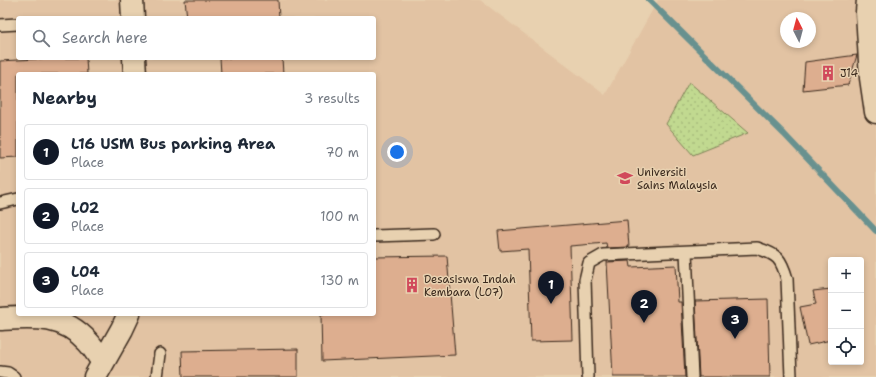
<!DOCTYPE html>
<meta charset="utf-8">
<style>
body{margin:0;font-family:"Shantell Sans",sans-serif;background:#f2f2f3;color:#1f2937}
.controls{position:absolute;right:12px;bottom:12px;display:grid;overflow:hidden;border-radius:4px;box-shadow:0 2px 6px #0003}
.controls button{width:36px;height:36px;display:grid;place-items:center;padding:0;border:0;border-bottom:1px solid #e0e1e3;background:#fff;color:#1f2937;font:20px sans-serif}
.compass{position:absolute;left:780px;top:12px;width:36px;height:36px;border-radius:50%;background:#fff;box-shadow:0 2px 6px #0003;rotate:354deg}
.you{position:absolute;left:397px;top:152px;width:14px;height:14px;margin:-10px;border:3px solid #fff;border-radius:50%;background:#1a73e8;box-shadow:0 0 0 6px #1a73e833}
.badge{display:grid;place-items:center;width:26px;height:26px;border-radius:50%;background:#111827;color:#fff;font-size:13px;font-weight:700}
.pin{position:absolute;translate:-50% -33px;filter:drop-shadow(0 1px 2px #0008)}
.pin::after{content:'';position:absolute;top:21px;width:14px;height:12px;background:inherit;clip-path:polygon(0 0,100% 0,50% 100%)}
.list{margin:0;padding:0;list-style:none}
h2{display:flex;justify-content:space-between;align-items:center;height:52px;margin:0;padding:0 16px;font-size:17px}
h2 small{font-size:13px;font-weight:400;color:#747a83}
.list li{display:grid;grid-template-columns:26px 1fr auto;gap:12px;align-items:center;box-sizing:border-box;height:56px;margin:0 8px 8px;padding:0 8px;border:1px solid #e0e1e3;border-radius:4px}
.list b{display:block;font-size:15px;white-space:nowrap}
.list p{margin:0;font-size:13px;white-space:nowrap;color:#747a83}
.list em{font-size:13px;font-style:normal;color:#747a83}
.icon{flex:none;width:22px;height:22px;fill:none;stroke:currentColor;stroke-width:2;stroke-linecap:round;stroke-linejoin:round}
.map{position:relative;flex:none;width:876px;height:377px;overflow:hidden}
.search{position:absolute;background:#fff;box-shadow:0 2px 6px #0003;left:16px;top:16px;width:360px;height:44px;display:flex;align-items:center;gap:10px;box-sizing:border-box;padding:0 14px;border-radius:4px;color:#747a83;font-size:15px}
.panel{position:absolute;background:#fff;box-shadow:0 2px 6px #0003;left:16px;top:72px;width:360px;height:244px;border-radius:4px}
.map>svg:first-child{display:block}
</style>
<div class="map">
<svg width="876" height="377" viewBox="0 0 876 377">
<defs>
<pattern id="garden-dots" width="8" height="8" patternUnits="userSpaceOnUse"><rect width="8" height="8" fill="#c1d990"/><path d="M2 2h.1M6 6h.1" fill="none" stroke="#a7ba7c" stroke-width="1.8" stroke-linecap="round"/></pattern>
</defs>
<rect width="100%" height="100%" fill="#e8d1b0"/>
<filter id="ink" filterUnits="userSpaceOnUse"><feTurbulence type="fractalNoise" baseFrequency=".025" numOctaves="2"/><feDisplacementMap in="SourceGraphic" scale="8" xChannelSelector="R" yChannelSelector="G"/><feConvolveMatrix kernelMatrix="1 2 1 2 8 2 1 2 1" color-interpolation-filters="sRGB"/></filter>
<g filter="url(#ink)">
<!-- built -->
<path fill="#e2c3a3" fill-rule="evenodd" d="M0 0H480L605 95 658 0H876V377H0ZM18 18H374V58H18ZM786 18H810V42H786ZM18 74H374V314H18ZM831 260H861V362H831Z"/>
<!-- garden -->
<path fill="url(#garden-dots)" stroke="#7e8257" d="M689 82 748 133 693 155 666 124Z"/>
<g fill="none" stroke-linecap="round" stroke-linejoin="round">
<!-- stream -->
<path stroke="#67918f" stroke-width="6" d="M649 0 784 134 876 231"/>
</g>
<!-- building -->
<path fill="#ddae8f" stroke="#3b2a1e" d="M185 0H278L279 18H187Z
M857 55 848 85 803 90 805 62Z
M54 58H86L87 74H18V157L0 158V61Z
M220 58H282L283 74H221Z
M627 220 629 247 607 248 606 243 570 246 573 340 531 341 528 249 500 251 498 231Z
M447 256 455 355 322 361 321 314H374V257Z
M630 261 631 267 676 265 678 302H681L685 377H613L607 262Z
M831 289V340L808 345 800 307 816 304 813 291Z
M768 299 770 377H699L695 301Z
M298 349V377H183L182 351Z"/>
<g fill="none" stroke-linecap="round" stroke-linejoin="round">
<defs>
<path id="lane" d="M0 25 18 24
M0 203 18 199
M374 236 434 234
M686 252 692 377
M0 372 8 373 14 377
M157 377 160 354
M588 377 585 280 589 263 603 255 757 248C778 255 781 258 787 279L791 377"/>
<path id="street" d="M132 0 133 18
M868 0 867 12 871 78 876 112
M134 58 135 74
M0 319C34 317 63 314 88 342 94 348 98 356 103 362
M95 377 122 329 129 314"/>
</defs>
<!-- lane casing -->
<use href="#lane" stroke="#3b2a1e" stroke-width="14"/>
<!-- street casing -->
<use href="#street" stroke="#3b2a1e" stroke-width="25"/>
<!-- lane -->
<use href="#lane" stroke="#e8d1b0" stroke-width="11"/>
<!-- street -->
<use href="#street" stroke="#e8d1b0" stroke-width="22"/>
</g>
</g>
<!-- icons -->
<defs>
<symbol id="building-bare" viewBox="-9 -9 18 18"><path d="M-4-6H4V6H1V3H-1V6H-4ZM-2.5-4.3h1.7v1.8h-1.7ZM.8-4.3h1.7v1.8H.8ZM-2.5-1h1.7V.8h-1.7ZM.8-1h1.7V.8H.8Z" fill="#d1495b" stroke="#e8d1b0" stroke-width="2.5" paint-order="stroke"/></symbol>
<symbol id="university-bare" viewBox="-9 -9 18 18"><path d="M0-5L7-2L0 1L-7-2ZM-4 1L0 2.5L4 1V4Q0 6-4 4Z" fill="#d1495b" stroke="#e8d1b0" stroke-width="2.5" paint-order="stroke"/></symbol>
</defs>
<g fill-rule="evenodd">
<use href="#building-bare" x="817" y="62" width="22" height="22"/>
<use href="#university-bare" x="614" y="167" width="22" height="22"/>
<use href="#building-bare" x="401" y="274" width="22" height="22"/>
</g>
<g text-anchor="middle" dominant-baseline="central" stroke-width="3" stroke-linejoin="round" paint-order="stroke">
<!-- poi labels -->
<g font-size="11" fill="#3b2a1e" stroke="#e8d1b0" text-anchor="start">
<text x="840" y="73">J14</text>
<text x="637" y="172">Universiti<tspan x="637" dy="13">Sains Malaysia</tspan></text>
<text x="424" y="279">Desasiswa Indah<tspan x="424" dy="13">Kembara (L07)</tspan></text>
</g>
</g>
</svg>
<div class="controls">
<button>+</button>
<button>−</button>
<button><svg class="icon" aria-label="locate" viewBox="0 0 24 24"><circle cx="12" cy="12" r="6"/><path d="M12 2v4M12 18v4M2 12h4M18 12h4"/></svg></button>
</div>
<svg class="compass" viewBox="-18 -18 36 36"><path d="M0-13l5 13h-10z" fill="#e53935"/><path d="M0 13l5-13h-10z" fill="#747a83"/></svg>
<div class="you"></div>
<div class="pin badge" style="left:551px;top:304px">1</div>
<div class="pin badge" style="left:644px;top:323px">2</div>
<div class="pin badge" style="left:735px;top:339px">3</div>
<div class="search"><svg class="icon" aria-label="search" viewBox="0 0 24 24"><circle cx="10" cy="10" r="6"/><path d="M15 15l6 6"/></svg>Search here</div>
<section class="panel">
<h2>Nearby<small>3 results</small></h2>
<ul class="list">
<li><span class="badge">1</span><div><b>L16 USM Bus parking Area</b><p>Place</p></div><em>70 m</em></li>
<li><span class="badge">2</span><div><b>L02</b><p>Place</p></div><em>100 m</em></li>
<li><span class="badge">3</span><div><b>L04</b><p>Place</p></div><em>130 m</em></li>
</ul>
</section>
</div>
